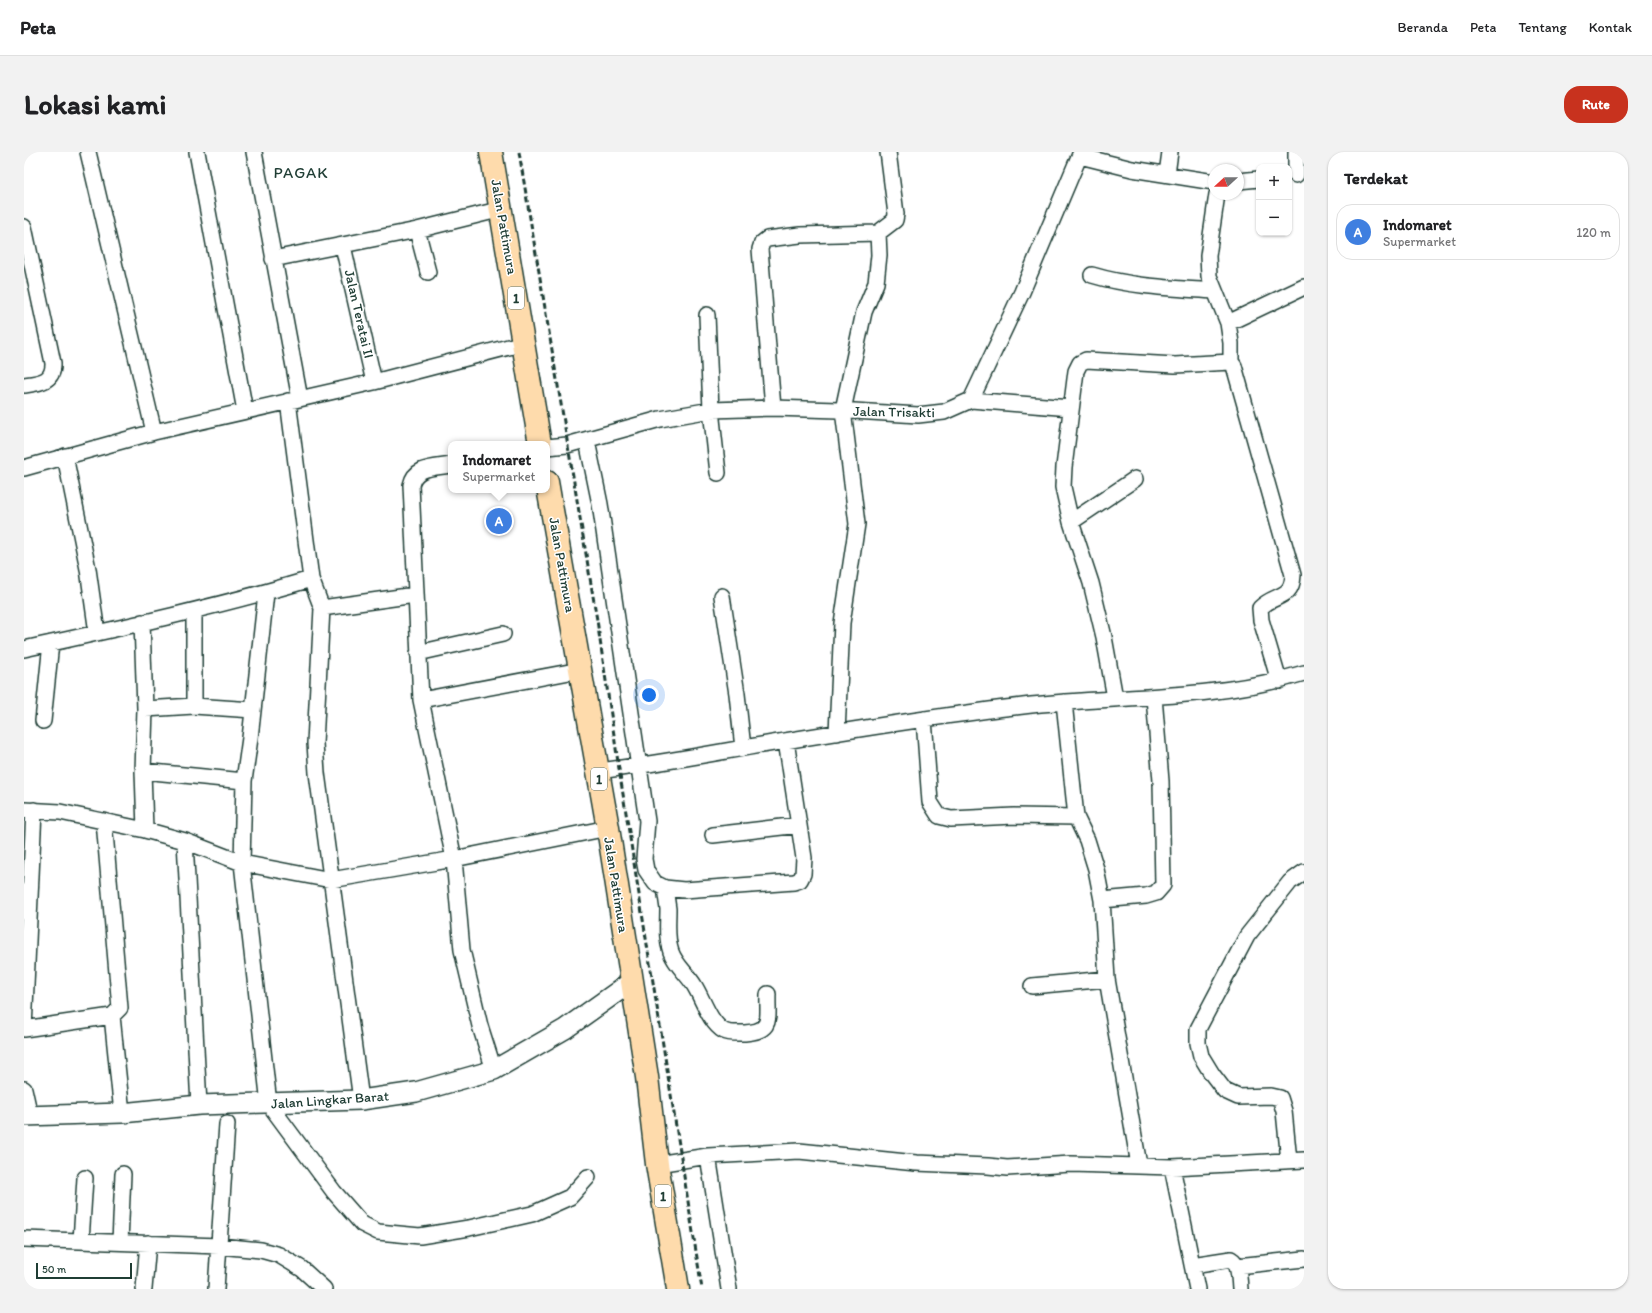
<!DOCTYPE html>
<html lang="id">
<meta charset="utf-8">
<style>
body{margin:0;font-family:Itim,sans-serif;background:#f2f2f2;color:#202124}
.controls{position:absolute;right:12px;top:12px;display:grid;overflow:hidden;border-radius:8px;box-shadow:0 1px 3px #0004}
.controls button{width:36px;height:36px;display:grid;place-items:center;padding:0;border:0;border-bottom:1px solid #e0e0e0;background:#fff;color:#202124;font:20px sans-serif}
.compass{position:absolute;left:1184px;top:12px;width:36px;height:36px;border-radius:50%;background:#fff;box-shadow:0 1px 3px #0004;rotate:249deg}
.scale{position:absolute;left:12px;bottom:10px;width:96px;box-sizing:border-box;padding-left:4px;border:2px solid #1f3d34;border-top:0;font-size:11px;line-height:14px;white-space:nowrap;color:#1f3d34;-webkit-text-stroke:3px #fff;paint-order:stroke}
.you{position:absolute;left:625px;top:543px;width:14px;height:14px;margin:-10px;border:3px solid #fff;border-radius:50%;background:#1a73e8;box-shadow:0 0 0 6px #1a73e833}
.badge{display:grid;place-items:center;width:26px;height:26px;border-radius:50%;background:#c8321e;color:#fff;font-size:13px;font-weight:700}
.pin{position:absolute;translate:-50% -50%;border:2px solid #fff;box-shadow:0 1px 4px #0006}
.popup{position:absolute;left:424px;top:289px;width:102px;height:52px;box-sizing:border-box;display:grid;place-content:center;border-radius:8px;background:#fff;filter:drop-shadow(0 1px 3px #0005);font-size:13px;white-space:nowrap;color:#757577}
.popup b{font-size:15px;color:#202124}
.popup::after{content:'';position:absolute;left:50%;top:100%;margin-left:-8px;border:8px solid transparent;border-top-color:#fff}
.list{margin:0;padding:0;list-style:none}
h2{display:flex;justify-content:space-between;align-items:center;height:52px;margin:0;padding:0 16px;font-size:17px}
h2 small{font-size:13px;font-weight:400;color:#757577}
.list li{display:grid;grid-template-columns:26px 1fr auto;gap:12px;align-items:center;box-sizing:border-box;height:56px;margin:0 8px 8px;padding:0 8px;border:1px solid #e0e0e0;border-radius:16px}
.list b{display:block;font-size:15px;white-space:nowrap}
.list p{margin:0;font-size:13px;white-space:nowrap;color:#757577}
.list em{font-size:13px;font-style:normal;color:#757577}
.map{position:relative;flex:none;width:1280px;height:1137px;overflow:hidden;border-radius:16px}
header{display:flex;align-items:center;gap:24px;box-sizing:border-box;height:56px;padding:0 20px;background:#fff;border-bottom:1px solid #e0e0e0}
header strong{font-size:19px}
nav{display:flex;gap:22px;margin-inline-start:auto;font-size:14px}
.intro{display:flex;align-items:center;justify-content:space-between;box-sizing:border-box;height:96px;padding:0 24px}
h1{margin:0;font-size:28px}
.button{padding:10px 18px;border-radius:16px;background:#c8321e;color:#fff;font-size:14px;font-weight:700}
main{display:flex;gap:24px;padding:0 24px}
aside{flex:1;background:#fff;border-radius:16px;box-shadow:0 1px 3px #0004}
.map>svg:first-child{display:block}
</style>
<header>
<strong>Peta</strong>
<nav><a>Beranda</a><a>Peta</a><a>Tentang</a><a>Kontak</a></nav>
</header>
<div class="intro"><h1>Lokasi kami</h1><a class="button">Rute</a></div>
<main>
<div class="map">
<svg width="1280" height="1137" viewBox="0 0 1280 1137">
<rect width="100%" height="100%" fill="#fff"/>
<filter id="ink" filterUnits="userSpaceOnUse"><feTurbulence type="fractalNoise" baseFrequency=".025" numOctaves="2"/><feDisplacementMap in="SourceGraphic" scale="8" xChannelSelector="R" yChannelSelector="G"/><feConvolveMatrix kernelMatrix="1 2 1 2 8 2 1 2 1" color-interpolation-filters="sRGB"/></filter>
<g filter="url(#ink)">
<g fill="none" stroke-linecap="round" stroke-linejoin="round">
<defs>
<path id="minor" d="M64 0 130 280
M173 0 221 259
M230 0 276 247
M1272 0V23
M1056 4 1108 17 1190 30
M1143 22 1146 0
M1214 29 1235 27
M1193 42 1184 104 1185 124 1204 171 1207 191V210
M0 75 29 211C30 230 15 231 0 233
M393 78 404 120
M319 94 350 230
M249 107 393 78 478 57
M1068 123C1108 135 1148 136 1190 139
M683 163 687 258 694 321
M1204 171 1280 135
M947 248 1047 256
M264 249 287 427 298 456 291 591 293 621 337 948
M749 256 736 97 738 91 743 87 776 83 854 81 871 68 872 62 864 0
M563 289 576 352 623 669 620 707 622 718 631 731 641 736 660 738 770 730 776 728 779 722 780 706 762 589
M523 295 543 293 636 267 687 258 749 256 814 258 894 263 920 260 947 248 998 140 1057 0
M41 304 64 417 73 481
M427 313C411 316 391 314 387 333L397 548 430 707 438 798 456 874 470 918
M0 316 130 280 350 230 500 191
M1047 370 1111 327
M242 441 226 586 220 629 218 711 245 952 310 1040 338 1072 354 1080 396 1084 445 1076 508 1062 546 1045 564 1025
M698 444 713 542 719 596
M298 456 391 443
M170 459V554
M118 470 121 557 119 619 121 678
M0 497C96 476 193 455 287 427
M394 501 479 482
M1091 546 1080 485 1067 431 1047 370 1039 335 1040 315 1052 219 1056 211 1062 208 1151 213 1207 210 1210 214 1269 423C1268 448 1251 441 1236 456L1237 468 1255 529
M397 548 556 518
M1040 550 1052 665 1063 688 1072 717 1078 748 1083 827 1115 1013
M121 557 170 554 229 558
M900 567 906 650 915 664 927 667 990 664 1052 665
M19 569 27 491
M813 581 818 471 833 372 819 258 840 160 852 131 855 103 854 81
M119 619 220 629
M574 619C637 612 699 599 761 589 840 576 920 563 999 554 1093 543 1189 549 1280 521
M0 658 36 660 121 678 161 689 218 711 307 728 430 707 584 676
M80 669 96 856 88 864 98 961
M689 683 775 673
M161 689 175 953
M641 736C642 743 643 750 644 757 644 772 642 786 647 800 651 812 663 822 670 833 679 847 685 870 700 879 706 882 714 881 721 881 750 879 743 866 744 842
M1078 748 1122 744 1132 741 1139 733 1137 629 1130 545
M1008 834 1083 827
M0 877 10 658
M0 877 88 864
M0 937 6 964
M684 1004 705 1137
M1265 1009 1260 959 1256 946 1247 944 1214 945 1201 939 1188 922 1177 904 1174 891V877L1223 784 1266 730 1280 720
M633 1012 684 1004 775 999 892 1011 964 1014 983 1016 1047 1012 1148 1015 1280 1008
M1148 1015 1173 1137
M0 1087 195 1094 237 1098 255 1103 278 1117 300 1137
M57 1089 61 1026
M96 1090 99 1022
M1168 1113 1207 1107C1216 1112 1215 1127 1216 1137
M1213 1114 1280 1107
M120 1137 124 1091
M192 1137 203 972"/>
<path id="tertiary" d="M0 964 98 961 175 953 337 948 392 940 470 918 541 877 607 830"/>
<path id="trunk" d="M467 0 516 292
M523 330 584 676 623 925 633 1012 654 1137"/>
</defs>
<!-- minor casing -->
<use href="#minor" stroke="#1f3d34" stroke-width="18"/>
<!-- tertiary casing -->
<use href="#tertiary" stroke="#1f3d34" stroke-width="22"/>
<!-- trunk casing -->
<use href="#trunk" stroke="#1f3d34" stroke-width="25"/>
<!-- minor -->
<use href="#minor" stroke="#fff" stroke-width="15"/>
<!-- tertiary -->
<use href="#tertiary" stroke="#fff" stroke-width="19"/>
<!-- trunk -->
<use href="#trunk" stroke="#fedbac" stroke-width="22"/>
<!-- rail -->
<path stroke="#1f3d34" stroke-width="3" stroke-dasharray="6 3" stroke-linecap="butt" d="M495 0 573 468 595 617 678 1137"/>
</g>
</g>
<g text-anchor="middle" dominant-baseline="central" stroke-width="3" stroke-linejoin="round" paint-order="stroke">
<!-- shield labels -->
<g fill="#fff" stroke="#627771" stroke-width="1">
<rect x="484" y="135" width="16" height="22" rx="3"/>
<rect x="567" y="616" width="16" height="22" rx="3"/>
<rect x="631" y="1033" width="16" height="22" rx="3"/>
</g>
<g font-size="13" font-weight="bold" fill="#1f3d34">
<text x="492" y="146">1</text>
<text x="575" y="627">1</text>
<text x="639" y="1044">1</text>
</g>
<!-- street labels -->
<g font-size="14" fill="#1f3d34" stroke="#fff">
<text transform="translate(480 75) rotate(80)">Jalan Pattimura</text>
<text transform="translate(335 162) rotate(77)">Jalan Teratai II</text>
<text transform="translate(870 260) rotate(1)">Jalan Trisakti</text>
<text transform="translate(538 413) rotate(80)">Jalan Pattimura</text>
<text transform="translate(592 733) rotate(81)">Jalan Pattimura</text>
<text transform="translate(306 948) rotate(-4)">Jalan Lingkar Barat</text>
</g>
<!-- quarter labels -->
<g font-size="16" letter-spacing="1" fill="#1f3d34" stroke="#fff">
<text x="277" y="20">PAGAK</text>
</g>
</g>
</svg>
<div class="controls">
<button>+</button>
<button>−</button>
</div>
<svg class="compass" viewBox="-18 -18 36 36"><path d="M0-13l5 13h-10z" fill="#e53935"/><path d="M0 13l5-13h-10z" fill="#757577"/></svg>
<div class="scale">50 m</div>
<div class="you"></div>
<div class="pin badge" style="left:475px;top:369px;background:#3f7fe0">A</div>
<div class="popup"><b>Indomaret</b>Supermarket</div>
</div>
<aside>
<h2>Terdekat<small></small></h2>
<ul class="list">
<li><span class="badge" style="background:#3f7fe0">A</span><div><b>Indomaret</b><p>Supermarket</p></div><em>120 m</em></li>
</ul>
</aside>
</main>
